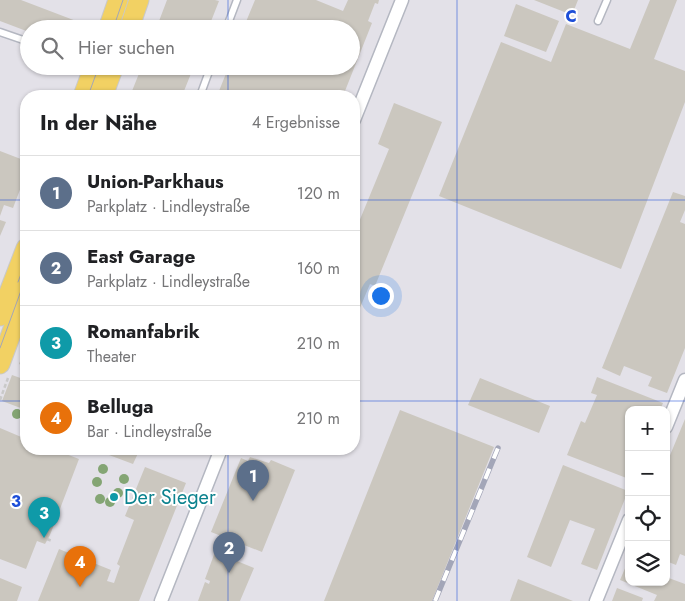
<!DOCTYPE html>
<html lang="de">
<meta charset="utf-8">
<style>
body{margin:0;font-family:Jost,sans-serif;background:#f6f6f6;color:#202124}
.controls{position:absolute;right:15px;bottom:15px;display:grid;overflow:hidden;border-radius:10px;box-shadow:0 1px 4px #0004}
.controls button{width:45px;height:45px;display:grid;place-items:center;padding:0;border:0;border-bottom:1px solid #e0e0e0;background:#fff;color:#202124;font:25px sans-serif}
.you{position:absolute;left:380px;top:295px;width:18px;height:18px;margin:-12px;border:4px solid #fff;border-radius:50%;background:#1a73e8;box-shadow:0 0 0 8px #1a73e833}
.badge{display:grid;place-items:center;width:32px;height:32px;border-radius:50%;background:#d93025;color:#fff;font-size:16px;font-weight:700}
.pin{position:absolute;translate:-50% -41px;filter:drop-shadow(0 1px 2px #0008)}
.pin::after{content:'';position:absolute;top:26px;width:18px;height:15px;background:inherit;clip-path:polygon(0 0,100% 0,50% 100%)}
.list{margin:0;padding:0;list-style:none}
h2{display:flex;justify-content:space-between;align-items:center;height:65px;margin:0;padding:0 20px;font-size:21px}
h2 small{font-size:16px;font-weight:400;color:#757577}
.list li{display:grid;grid-template-columns:32px 1fr auto;gap:15px;align-items:center;box-sizing:border-box;height:75px;padding:0 20px;border-top:1px solid #e0e0e0}
.list b{display:block;font-size:19px;white-space:nowrap}
.list p{margin:0;font-size:16px;white-space:nowrap;color:#757577}
.list em{font-size:16px;font-style:normal;color:#757577}
.icon{flex:none;width:28px;height:28px;fill:none;stroke:currentColor;stroke-width:2;stroke-linecap:round;stroke-linejoin:round}
.map{position:relative;flex:none;width:685px;height:601px;overflow:hidden}
.search{position:absolute;background:#fff;box-shadow:0 1px 4px #0004;left:20px;top:20px;width:340px;height:55px;display:flex;align-items:center;gap:12px;box-sizing:border-box;padding:0 18px;border-radius:28px;color:#757577;font-size:19px}
.panel{position:absolute;background:#fff;box-shadow:0 1px 4px #0004;left:20px;top:90px;width:340px;height:365px;border-radius:20px}
.map>svg:first-child{display:block}
</style>
<div class="map">
<svg width="685" height="601" viewBox="0 0 685 601">
<rect width="100%" height="100%" fill="#efe9e1"/>
<!-- industrial -->
<path fill="#e3e1e8" fill-rule="evenodd" d="M0 0H685V601H0ZM29 29H351V66H29ZM26 96H354V449H26ZM629 410H666V582H629Z"/>
<!-- building -->
<path fill="#cbc7bf" d="M0 0H21L84 24 82 29H29V32L0 21Z
M167 0H215L219 1 208 29H156Z
M255 0H316L343 11 348 0H379L378 4 375 3 368 21 372 23 343 96H217L229 66H351V29H243Z
M534 0H578L572 15Z
M650 0H677L654 59 685 71V102L621 269 439 196 501 42 551 62 566 24 630 49Z
M516 4 559 21 546 52 504 36Z
M142 66H194L182 96H130Z
M394 103 442 122 375 286 370 284 354 322V234L389 149 378 144Z
M0 151 26 161V174L13 208 4 205 0 216Z
M673 192 685 196V210L680 222 685 224V348L667 393 648 386 652 377 624 366 620 376 602 368Z
M0 220 6 222 0 236Z
M26 345V367L19 364Z
M12 375 26 380V410L2 401Z
M597 377 663 403 660 410H629V479L567 455 581 421 585 423 597 395 591 393Z
M480 378 550 406 539 433 468 405Z
M400 410 494 447 432 601H324Z
M685 419V556L680 554 676 565 666 561V465Z
M0 428 26 439V449H53L79 459 50 535 45 544 37 541 26 569 0 559Z
M93 449H140L133 464Z
M250 457 269 463 271 460 295 470 262 552 211 532 241 458 248 461Z
M563 465 628 491 597 570 581 564 595 529 570 520 551 567 527 557Z
M145 467 186 483 139 601H38L59 549 111 570 107 581 114 583 120 566 117 564 134 520 125 516Z
M215 552 254 568 240 601H198L205 582 209 584 210 581 205 579Z
M629 559V582H666V577L685 584V601H654L657 595 620 580Z
M0 578 22 587 17 601H0Z
M518 579 573 601H510Z
M617 588 643 598 642 601H612Z"/>
<g fill="none" stroke-linecap="round" stroke-linejoin="round">
<defs>
<path id="service" d="M598 21 607 0
M226 29 237 0
M0 32 29 42
M200 96 211 66"/>
<path id="minor" d="M354 120 402 0
M666 427 685 380
M161 601 221 449
M596 601 629 520"/>
<path id="primary" d="M108 29 118 0
M129 29 139 0
M83 96 94 66
M103 96 114 66
M0 316 26 248
M0 364 26 294"/>
</defs>
<!-- service casing -->
<use href="#service" stroke="#b4b7c1" stroke-width="9"/>
<!-- minor casing -->
<use href="#minor" stroke="#b4b7c1" stroke-width="15"/>
<!-- primary casing -->
<use href="#primary" stroke="#c9c9c9" stroke-width="21"/>
<!-- path -->
<path stroke="#c9c9c9" stroke-width="2.5" stroke-dasharray="4 2.5" stroke-linecap="butt" d="M21 233 26 221
M0 400 8 378
M47 539 52 541"/>
<!-- service -->
<use href="#service" stroke="#fff" stroke-width="6"/>
<!-- minor -->
<use href="#minor" stroke="#fff" stroke-width="12"/>
<!-- primary -->
<use href="#primary" stroke="#f2d163" stroke-width="19"/>
<!-- tram -->
<path stroke="#a3a6b8" stroke-width="1" d="M113 29 123 0
M88 96 99 66
M18 282 26 261
M0 348 26 277"/>
<defs>
<path id="rail" d="M435 601 498 448"/>
</defs>
<!-- rail casing -->
<use href="#rail" stroke="#a3a6b8" stroke-width="5.5"/>
<!-- rail -->
<use href="#rail" stroke="#fff" stroke-width="4" stroke-dasharray="11" stroke-linecap="butt"/>
</g>
<!-- trees -->
<g fill="#84a574">
<circle cx="17" cy="414" r="5"/>
<circle cx="103" cy="469" r="5"/>
<circle cx="124" cy="479" r="5"/>
<circle cx="97" cy="482" r="5"/>
<circle cx="118" cy="493" r="5"/>
<circle cx="100" cy="499" r="5"/>
<circle cx="110" cy="502" r="5"/>
</g>
<!-- grid -->
<path fill="none" stroke="#1d4ed8" stroke-width="1" stroke-opacity="0.55" d="M228 0V29M457 0V601M228 66V96M0 200H26M354 200H685M0 401H26M354 401H685M228 449V601"/>
<!-- markers -->
<circle fill="#0f9aa8" stroke="#fff" stroke-width="2" cx="114" cy="497" r="5"/>
<g text-anchor="middle" dominant-baseline="central" stroke-width="4" stroke-linejoin="round" paint-order="stroke">
<!-- culture labels -->
<g font-size="20" fill="#0d838f" stroke="#fff" text-anchor="start">
<text x="124" y="497">Der Sieger</text>
</g>
</g>
<g font-size="16" text-anchor="middle" font-weight="bold" fill="#1d4ed8" stroke="#fff" stroke-width="4" stroke-linejoin="round" paint-order="stroke">
<text x="571" y="22">C</text>
<text x="16" y="507">3</text>
</g>
</svg>
<div class="controls">
<button>+</button>
<button>−</button>
<button><svg class="icon" aria-label="locate" viewBox="0 0 24 24"><circle cx="12" cy="12" r="6"/><path d="M12 2v4M12 18v4M2 12h4M18 12h4"/></svg></button>
<button><svg class="icon" aria-label="layers" viewBox="0 0 24 24"><path d="M12 4l9 5-9 5-9-5zM3 14l9 5 9-5"/></svg></button>
</div>
<div class="you"></div>
<div class="pin badge" style="left:253px;top:501px;background:#5c6f8a">1</div>
<div class="pin badge" style="left:229px;top:573px;background:#5c6f8a">2</div>
<div class="pin badge" style="left:44px;top:538px;background:#0f9aa8">3</div>
<div class="pin badge" style="left:80px;top:587px;background:#e8710a">4</div>
<div class="search"><svg class="icon" aria-label="search" viewBox="0 0 24 24"><circle cx="10" cy="10" r="6"/><path d="M15 15l6 6"/></svg>Hier suchen</div>
<section class="panel">
<h2>In der Nähe<small>4 Ergebnisse</small></h2>
<ul class="list">
<li><span class="badge" style="background:#5c6f8a">1</span><div><b>Union-Parkhaus</b><p>Parkplatz · Lindleystraße</p></div><em>120 m</em></li>
<li><span class="badge" style="background:#5c6f8a">2</span><div><b>East Garage</b><p>Parkplatz · Lindleystraße</p></div><em>160 m</em></li>
<li><span class="badge" style="background:#0f9aa8">3</span><div><b>Romanfabrik</b><p>Theater</p></div><em>210 m</em></li>
<li><span class="badge" style="background:#e8710a">4</span><div><b>Belluga</b><p>Bar · Lindleystraße</p></div><em>210 m</em></li>
</ul>
</section>
</div>
